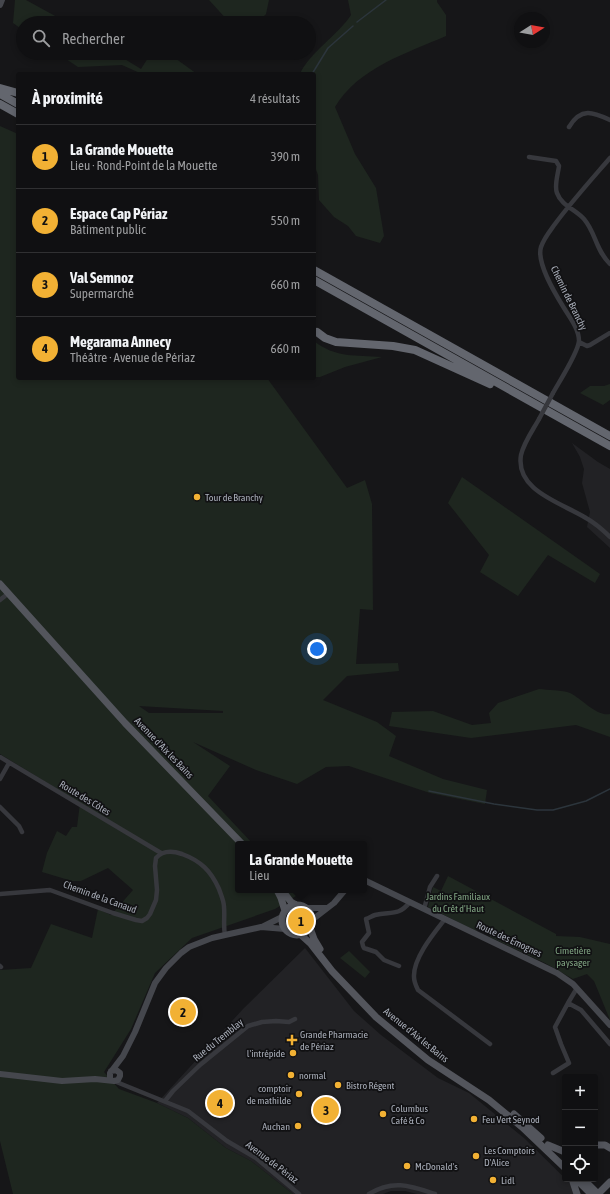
<!DOCTYPE html>
<html lang="fr">
<meta charset="utf-8">
<style>
body{margin:0;font-family:"Asap Condensed",sans-serif;background:#1e1e20;color:#f1f3f6}
.controls{position:absolute;right:12px;bottom:12px;display:grid;overflow:hidden;border-radius:4px;box-shadow:0 2px 6px #0003}
.controls button{width:36px;height:36px;display:grid;place-items:center;padding:0;border:0;border-bottom:1px solid #303032;background:#101012;color:#f1f3f6;font:20px sans-serif}
.compass{position:absolute;left:514px;top:12px;width:36px;height:36px;border-radius:50%;background:#101012;box-shadow:0 2px 6px #0003;rotate:79deg}
.you{position:absolute;left:317px;top:649px;width:14px;height:14px;margin:-10px;border:3px solid #fff;border-radius:50%;background:#1a73e8;box-shadow:0 0 0 6px #1a73e833}
.badge{display:grid;place-items:center;width:26px;height:26px;border-radius:50%;background:#f2b134;color:#111;font-size:13px;font-weight:700}
.pin{position:absolute;translate:-50% -50%;border:2px solid #fff;box-shadow:0 1px 4px #0006}
.popup{position:absolute;left:235px;top:841px;width:132px;height:52px;box-sizing:border-box;display:grid;place-content:center;border-radius:4px;background:#101012;filter:drop-shadow(0 1px 3px #0005);font-size:13px;white-space:nowrap;color:#9c9d9f}
.popup b{font-size:15px;color:#f1f3f6}
.popup::after{content:'';position:absolute;left:50%;top:100%;margin-left:-8px;border:8px solid transparent;border-top-color:#101012}
.list{margin:0;padding:0;list-style:none}
h2{display:flex;justify-content:space-between;align-items:center;height:52px;margin:0;padding:0 16px;font-size:17px}
h2 small{font-size:13px;font-weight:400;color:#9c9d9f}
.list li{display:grid;grid-template-columns:26px 1fr auto;gap:12px;align-items:center;box-sizing:border-box;height:64px;padding:0 16px;border-top:1px solid #303032}
.list b{display:block;font-size:15px;white-space:nowrap}
.list p{margin:0;font-size:13px;white-space:nowrap;color:#9c9d9f}
.list em{font-size:13px;font-style:normal;color:#9c9d9f}
.icon{flex:none;width:22px;height:22px;fill:none;stroke:currentColor;stroke-width:2;stroke-linecap:round;stroke-linejoin:round}
.map{position:relative;flex:none;width:610px;height:1194px;overflow:hidden}
.search{position:absolute;background:#101012;box-shadow:0 2px 6px #0003;left:16px;top:16px;width:300px;height:44px;display:flex;align-items:center;gap:10px;box-sizing:border-box;padding:0 14px;border-radius:22px;color:#9c9d9f;font-size:15px}
.panel{position:absolute;background:#101012;box-shadow:0 2px 6px #0003;left:16px;top:72px;width:300px;height:308px;border-radius:4px}
.map>svg:first-child{display:block}
</style>
<div class="map">
<svg width="610" height="1194" viewBox="0 0 610 1194">
<rect width="100%" height="100%" fill="#161618"/>
<!-- built -->
<path fill="#222225" d="M572 443 598 462 610 469V548L587 527 590 512 582 483 584 469 580 457Z
M305 948 354 1011 381 1035 438 1078 469 1093 524 1138 581 1194H417L405 1191H391L383 1194H293L251 1161 226 1148 188 1118 157 1103 243 1009Z"/>
<!-- green -->
<path fill="#1e261f" fill-rule="evenodd" d="M15 0H26L68 23H23V30L13 23Z
M209 0H269L266 14 257 23H230Z
M348 0H437V2L446 15V36C407 53 358 68 335 107L355 154 376 188 384 236 380 243 356 236 348 226 334 217 319 200 318 175 314 164V74H300C309 53 338 35 351 15Z
M57 53H115L141 69 148 58 150 53H168L197 74H142L122 65 78 67Z
M0 126 18 134V378H267L347 488 365 480 372 504 373 610 360 609 356 664 398 663 399 671 347 676 323 700 377 722 396 736 389 756 443 779 487 790 485 804 430 793 349 766 326 767 297 784 256 770 193 742 230 766 208 796 253 844H238V890H291L296 896 275 909 192 938 155 973 131 1029 104 1072 119 1089 157 1103 188 1118 226 1148 251 1161 293 1194H13L0 1141V970L31 968 51 924 92 938 98 909 111 915 133 890 108 868 81 881H72L42 872 47 853 57 831 66 836 72 827H77L80 803 0 754ZM139 706 223 711V713H149Z
M314 341C335 358 356 355 382 357L345 367 320 377H314Z
M610 384V400L603 405 580 393 590 386H604Z
M462 477 600 574 595 583 548 555 518 596 480 572 489 555 448 503Z
M539 689C547 690 563 690 570 693 581 698 597 717 610 714V737L576 725 471 738 389 726 392 712 433 711 472 725 491 723 489 713 498 703Z
M448 876 556 934V936L580 937 610 944V1020L594 981 587 974 573 979 545 963 490 937 488 932 480 927 476 931 428 907 433 887 441 891Z
M349 951 370 972 365 978 340 958Z"/>
<g fill="none" stroke-linecap="round" stroke-linejoin="round">
<!-- stream -->
<path stroke="#2c353c" stroke-width="1.5" d="M357 22 386 0
M312 74 328 48 353 26
M429 791 494 804 537 810H553L586 801 610 789"/>
<!-- street -->
<path stroke="#37383d" stroke-width="4.5" d="M569 127C581 107 593 112 610 120
M529 157 556 161 559 166C558 174 554 186 557 193 561 205 576 210 584 219 596 233 595 249 610 264
M579 342 587 346 590 345 610 333
M553 393C559 382 578 353 579 341 579 329 570 318 564 308 556 295 536 263 541 247 544 238 550 231 555 224 572 201 591 180 610 158
M539 419C533 430 524 442 521 455 515 491 562 503 586 518 595 523 603 530 610 537
M0 600 5 596
M0 757 161 853
M0 779 9 763
M0 807 19 826 22 832
M0 894 50 890 113 913 136 920 142 921 147 918 150 914 156 900 157 890 155 866 156 858C163 850 173 851 182 854 201 861 211 871 219 889 221 895 224 901 224 907 225 917 223 925 225 935
M424 909 430 887 437 876
M445 919C434 933 413 958 414 977 414 981 416 986 418 990L490 1044
M0 966 1 967
M399 966 384 960 376 952 364 948 363 946 362 942 369 933 366 919C369 918 372 916 375 915 390 911 398 917 410 902
M568 1003 581 1010 610 1044
M553 1073 569 1063 561 1044 555 1027 568 1003 577 988
M114 1081 188 1111 227 1141 256 1158 299 1194
M165 1101 173 1091 200 1065 248 1026 262 1022 276 1021 289 1022 295 1019
M369 1194C393 1179 411 1186 435 1194"/>
<!-- secondary -->
<path stroke="#45474d" stroke-width="6" d="M0 5 2 0
M364 880 557 973 573 984 610 1025
M306 908H327
M312 920 334 903 345 890
M262 927 282 917
M0 1074 62 1081 95 1079 114 1081 118 1080 120 1076V1073L116 1070 111 1071
M111 1080 110 1078V1073L123 1056 135 1032 155 983 166 968 181 953 189 947 212 938 225 935 261 927 285 929"/>
<!-- primary -->
<path stroke="#53555c" stroke-width="7" d="M0 584 125 723 242 844
M277 890 281 898 285 911
M282 890 291 902 296 905
M282 920a15 15 0 1 1 30 0a15 15 0 1 1-30 0Z
M310 928 314 939 320 949
M301 935 311 944 332 971 376 1017 428 1060 489 1100 522 1127 565 1168
M514 1114 541 1138
M548 1145 565 1152
M595 1145H605L610 1148
M572 1179 577 1194
M576 1179 591 1194
M583 1179 598 1194
M598 1194 610 1182"/>
<!-- highway -->
<path stroke="#63666e" stroke-width="8" d="M0 88 18 93
M0 94 18 104
M0 104 18 114
M314 270 610 436
M314 280 610 446
M317 332 325 338 336 342 393 346 415 350 490 384"/>
<!-- street-bridge -->
<path stroke="#37383d" stroke-width="4.5" d="M539 419 553 393"/>
</g>
<!-- markers -->
<g fill="#f2b134" stroke="#111113" stroke-width="1.5">
<circle cx="197" cy="497" r="4"/>
<path d="M290 1034h4v4h4v4h-4v4h-4v-4h-4v-4h4z"/>
<circle cx="293" cy="1053" r="4"/>
<circle cx="291" cy="1075" r="4"/>
<circle cx="338" cy="1085" r="4"/>
<circle cx="299" cy="1094" r="4"/>
<circle cx="383" cy="1114" r="4"/>
<circle cx="474" cy="1119" r="4"/>
<circle cx="298" cy="1126" r="4"/>
<circle cx="476" cy="1156" r="4"/>
<circle cx="407" cy="1166" r="4"/>
<circle cx="493" cy="1180" r="4"/>
</g>
<g text-anchor="middle" dominant-baseline="central" stroke-width="3.5" stroke-linejoin="round" paint-order="stroke">
<!-- street labels -->
<g font-size="10" fill="#a8adb8" stroke="#111113">
<text transform="translate(569 298) rotate(64)">Chemin de Branchy</text>
<text transform="translate(164 748) rotate(46)">Avenue d'Aix les Bains</text>
<text transform="translate(85 798) rotate(31)">Route des Côtes</text>
<text transform="translate(100 897) rotate(20)">Chemin de la Canaud</text>
<text transform="translate(509 939) rotate(25)">Route des Émognes</text>
<text transform="translate(416 1035) rotate(39)">Avenue d'Aix les Bains</text>
<text transform="translate(218 1040) rotate(-39)">Rue du Tremblay</text>
<text transform="translate(272 1162) rotate(37)">Avenue de Périaz</text>
</g>
<!-- poi labels -->
<g font-size="10" fill="#a8adb8" stroke="#111113" text-anchor="start">
<text x="205" y="497">Tour de Branchy</text>
<text x="300" y="1034">Grande Pharmacie<tspan x="300" dy="12">de Périaz</tspan></text>
<text x="285" y="1053" text-anchor="end">l'intrépide</text>
<text x="299" y="1075">normal</text>
<text x="346" y="1085">Bistro Régent</text>
<text x="291" y="1088" text-anchor="end">comptoir<tspan x="291" dy="12">de mathilde</tspan></text>
<text x="391" y="1108">Columbus<tspan x="391" dy="12">Café &amp; Co</tspan></text>
<text x="482" y="1119">Feu Vert Seynod</text>
<text x="290" y="1126" text-anchor="end">Auchan</text>
<text x="484" y="1150">Les Comptoirs<tspan x="484" dy="12">D'Alice</tspan></text>
<text x="415" y="1166">McDonald's</text>
<text x="501" y="1180">Lidl</text>
</g>
<!-- park labels -->
<g font-size="10" fill="#7fa381" stroke="#111113">
<text x="458" y="896">Jardins Familiaux<tspan x="458" dy="12">du Crêt d'Haut</tspan></text>
<text x="573" y="950">Cimetière<tspan x="573" dy="12">paysager</tspan></text>
</g>
</g>
</svg>
<div class="controls">
<button>+</button>
<button>−</button>
<button><svg class="icon" aria-label="locate" viewBox="0 0 24 24"><circle cx="12" cy="12" r="6"/><path d="M12 2v4M12 18v4M2 12h4M18 12h4"/></svg></button>
</div>
<svg class="compass" viewBox="-18 -18 36 36"><path d="M0-13l5 13h-10z" fill="#e53935"/><path d="M0 13l5-13h-10z" fill="#9c9d9f"/></svg>
<div class="you"></div>
<div class="pin badge" style="left:301px;top:921px">1</div>
<div class="popup"><b>La Grande Mouette</b>Lieu</div>
<div class="pin badge" style="left:183px;top:1012px">2</div>
<div class="pin badge" style="left:326px;top:1110px">3</div>
<div class="pin badge" style="left:220px;top:1103px">4</div>
<div class="search"><svg class="icon" aria-label="search" viewBox="0 0 24 24"><circle cx="10" cy="10" r="6"/><path d="M15 15l6 6"/></svg>Rechercher</div>
<section class="panel">
<h2>À proximité<small>4 résultats</small></h2>
<ul class="list">
<li><span class="badge">1</span><div><b>La Grande Mouette</b><p>Lieu · Rond-Point de la Mouette</p></div><em>390 m</em></li>
<li><span class="badge">2</span><div><b>Espace Cap Périaz</b><p>Bâtiment public</p></div><em>550 m</em></li>
<li><span class="badge">3</span><div><b>Val Semnoz</b><p>Supermarché</p></div><em>660 m</em></li>
<li><span class="badge">4</span><div><b>Megarama Annecy</b><p>Théâtre · Avenue de Périaz</p></div><em>660 m</em></li>
</ul>
</section>
</div>
